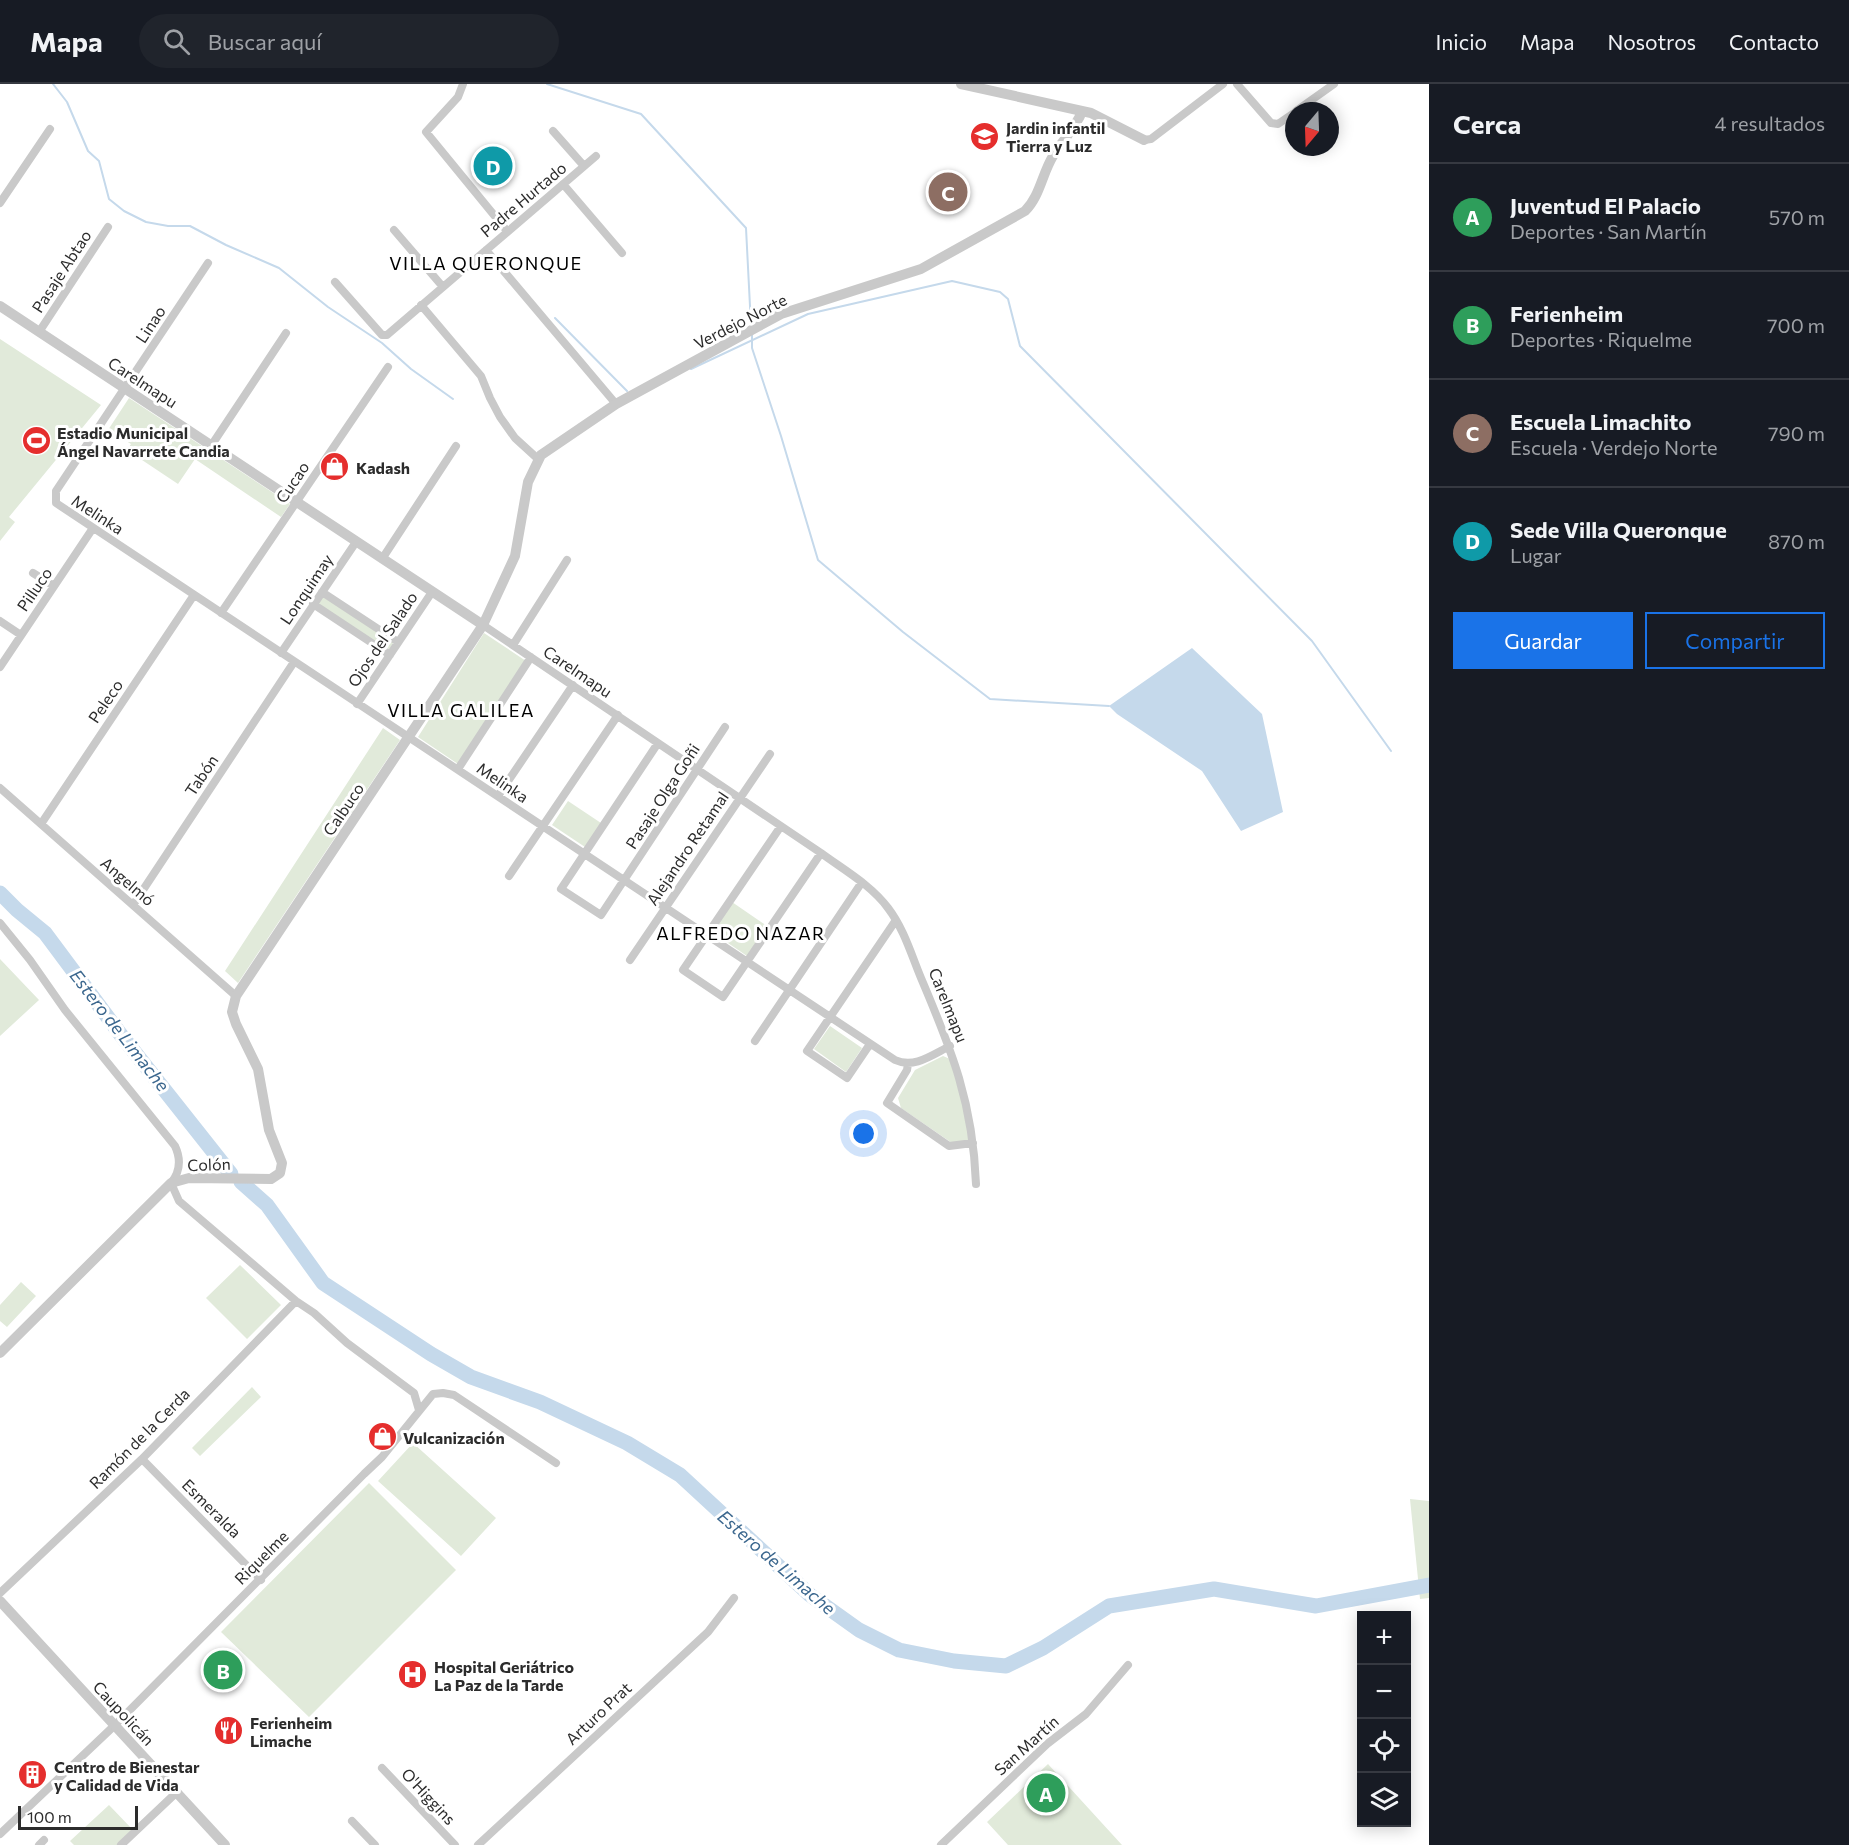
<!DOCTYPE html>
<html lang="es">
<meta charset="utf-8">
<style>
body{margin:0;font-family:Commissioner,sans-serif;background:#20242c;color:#f1f3f6}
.controls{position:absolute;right:18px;bottom:18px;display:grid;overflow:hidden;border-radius:0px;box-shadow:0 3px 15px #0003}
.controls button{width:54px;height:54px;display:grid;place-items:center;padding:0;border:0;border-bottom:2px solid #363941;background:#171b24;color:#f1f3f6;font:30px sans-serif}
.compass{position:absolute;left:1285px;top:18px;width:54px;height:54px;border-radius:50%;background:#171b24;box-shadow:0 3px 15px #0003;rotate:199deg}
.scale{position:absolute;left:18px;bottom:15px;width:120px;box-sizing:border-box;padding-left:6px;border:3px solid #2c2c2c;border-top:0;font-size:16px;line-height:21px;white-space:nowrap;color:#2c2c2c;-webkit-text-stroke:4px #fff;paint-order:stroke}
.you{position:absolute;left:864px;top:1050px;width:21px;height:21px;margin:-15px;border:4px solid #fff;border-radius:50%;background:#1a73e8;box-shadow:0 0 0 9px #1a73e833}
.badge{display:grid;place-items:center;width:39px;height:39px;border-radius:50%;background:#1a73e8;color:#fff;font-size:20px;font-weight:700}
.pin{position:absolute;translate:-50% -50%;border:3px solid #fff;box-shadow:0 2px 6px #0006}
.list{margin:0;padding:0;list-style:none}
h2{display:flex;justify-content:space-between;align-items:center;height:78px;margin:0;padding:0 24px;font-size:26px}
h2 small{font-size:20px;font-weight:400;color:#9ea1a6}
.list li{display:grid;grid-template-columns:39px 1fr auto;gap:18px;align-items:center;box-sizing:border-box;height:108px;padding:0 24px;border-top:2px solid #363941}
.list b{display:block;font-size:22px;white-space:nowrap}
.list p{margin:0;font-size:20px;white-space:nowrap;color:#9ea1a6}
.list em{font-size:20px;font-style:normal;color:#9ea1a6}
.actions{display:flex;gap:12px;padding:18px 24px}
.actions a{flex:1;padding:14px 0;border:2px solid #1a73e8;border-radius:0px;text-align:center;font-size:21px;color:#1a73e8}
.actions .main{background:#1a73e8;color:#fff}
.icon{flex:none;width:33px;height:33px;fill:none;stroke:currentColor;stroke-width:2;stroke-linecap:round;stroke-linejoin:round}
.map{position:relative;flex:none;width:1429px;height:1761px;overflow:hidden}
header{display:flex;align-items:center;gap:36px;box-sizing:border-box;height:84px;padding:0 30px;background:#171b24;border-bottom:2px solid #363941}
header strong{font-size:28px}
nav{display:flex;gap:33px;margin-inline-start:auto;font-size:21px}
.search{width:420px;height:54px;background:#20242c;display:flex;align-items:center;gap:15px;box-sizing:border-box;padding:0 21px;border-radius:33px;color:#9ea1a6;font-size:22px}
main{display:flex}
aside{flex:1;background:#171b24}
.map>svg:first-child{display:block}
</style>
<header>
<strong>Mapa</strong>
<div class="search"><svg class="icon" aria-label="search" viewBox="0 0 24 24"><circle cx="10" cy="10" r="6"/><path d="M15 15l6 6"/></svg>Buscar aquí</div>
<nav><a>Inicio</a><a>Mapa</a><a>Nosotros</a><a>Contacto</a></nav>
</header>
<main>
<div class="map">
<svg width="1429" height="1761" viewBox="0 0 1429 1761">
<rect width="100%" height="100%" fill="#fff"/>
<!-- green -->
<path fill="#e1eada" d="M0 255 101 321 9 433 15 438 0 457Z
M129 314 290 420 281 433 195 375 178 400 127 366 131 360 108 346Z
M324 511 394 558 388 567 318 520Z
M484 549 526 577 458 680 418 653Z
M383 644 400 656 238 899 225 887Z
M568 717 601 739 585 763 552 741Z
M732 818 767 842 747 872 712 848Z
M0 875 39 916 0 952Z
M830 942 862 964 846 988 814 965Z
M943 972 950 975 960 1004 970 1057 952 1059 901 1024 898 1014 915 986Z
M240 1181 281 1221 247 1255 206 1214Z
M21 1198 36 1212 7 1243 0 1237V1221Z
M252 1303 261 1313 200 1372 192 1364Z
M413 1359 496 1434 461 1472 378 1397Z
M369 1399 456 1486 309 1633 221 1548Z
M1410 1415 1429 1417V1514L1420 1515Z
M1048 1680 1122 1761H1008L987 1738Z
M109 1721 133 1746 117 1761H74L70 1757Z"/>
<!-- water -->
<path fill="#c5d9eb" d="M1192 564 1262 630 1283 728 1241 747 1202 687 1117 630 1109 622Z"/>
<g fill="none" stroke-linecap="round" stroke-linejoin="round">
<!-- stream -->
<path stroke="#c5d9eb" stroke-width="2" d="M53 0 67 18 88 67 99 77 109 115 124 127 146 138 168 142H190L226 161 279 184 328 223 382 259 411 285 453 315
M547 0 641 30 746 144 751 242
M555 234 627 307
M752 250V264L781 352 818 476 903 548 990 615 1109 622
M691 285 808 230 952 197 1000 208 1008 215 1020 262 1312 557 1391 667"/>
<!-- river -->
<path stroke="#c5d9eb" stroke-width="15" d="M0 809 17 826 45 849 121 951 231 1090
M241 1098 267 1121 323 1199 431 1270 471 1293 540 1318 627 1359 680 1391 810 1511 859 1546 899 1566 954 1577 1006 1582 1043 1564 1109 1522 1214 1505 1316 1522 1429 1501"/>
<!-- minor -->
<path stroke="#c9c9c9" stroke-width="8" d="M463 0 458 13 426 48 507 147
M1237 0 1271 39 1278 40 1294 29
M1296 27 1334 0
M553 47 584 82
M1144 56 1151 55 1223 0
M563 100 622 169
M0 119 50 45
M394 146 443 203
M486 166 616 320
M208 179 56 407V419L895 976C914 985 932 971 950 962
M335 198 382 251H387L596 72
M421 221 481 292 490 314 500 333 515 354 538 375
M39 248 108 143
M211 362 286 249
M382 475 456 362
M33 489 54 502
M322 508 398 558
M313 520 390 571
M221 529 388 283
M0 537 21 551
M483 541 821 769C844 786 871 801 888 824 904 845 911 870 921 894 952 967 973 1019 976 1100
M513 561 567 476
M281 569 356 458
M0 583 93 444
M357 620 432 508
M658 659 561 805 601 831 725 643
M458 685 531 573
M0 704 236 912
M498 712 573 601
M41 740 194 511
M781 742 683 886 723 913 821 769
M509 792 618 631
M133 821 294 578
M0 839 30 876 65 926 175 1062C181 1075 180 1088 171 1099L179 1117 296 1217 314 1229 347 1259 414 1309 419 1326
M630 876 770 670
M755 957 862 798
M870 960 847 994 807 967 896 836
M908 980 907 986 887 1019 949 1062 973 1059
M142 1375 261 1496
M0 1509 142 1375 296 1217
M382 1684 455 1761
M352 1737 375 1761
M0 1750 115 1641 364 1390 382 1373 433 1310 443 1309 454 1311 556 1379
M39 1761 44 1756
M121 1761 177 1708
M478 1761 708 1548 734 1514
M941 1761 1047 1660 1086 1630 1128 1581"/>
<!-- tertiary -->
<path stroke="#c9c9c9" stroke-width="10" d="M961 0 1091 29 1144 56
M0 222 483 541
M0 1269 171 1099 189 1094 271 1095 280 1089 282 1079 269 1046 258 985 236 940 232 928 236 912 483 541 515 472 528 398 541 371 616 320 781 230 921 185 1025 127C1040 112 1042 90 1053 72 1062 57 1075 44 1082 28
M0 1517 225 1761"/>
</g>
<!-- icons -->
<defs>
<symbol id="school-disc" viewBox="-11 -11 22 22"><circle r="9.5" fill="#e52e2d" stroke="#fff"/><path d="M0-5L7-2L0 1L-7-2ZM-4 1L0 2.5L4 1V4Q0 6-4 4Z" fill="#fff"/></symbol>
<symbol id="stadium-disc" viewBox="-11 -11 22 22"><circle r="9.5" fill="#e52e2d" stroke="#fff"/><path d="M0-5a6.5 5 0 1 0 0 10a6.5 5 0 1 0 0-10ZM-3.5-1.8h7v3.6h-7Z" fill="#fff"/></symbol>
<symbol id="shop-disc" viewBox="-11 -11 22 22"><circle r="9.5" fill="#e52e2d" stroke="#fff"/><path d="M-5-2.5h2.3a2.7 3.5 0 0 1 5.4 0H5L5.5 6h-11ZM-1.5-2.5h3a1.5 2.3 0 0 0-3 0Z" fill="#fff"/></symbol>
<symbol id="hospital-disc" viewBox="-11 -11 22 22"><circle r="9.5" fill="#e52e2d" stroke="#fff"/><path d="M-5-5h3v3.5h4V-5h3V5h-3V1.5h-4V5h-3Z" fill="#fff"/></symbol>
<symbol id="restaurant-disc" viewBox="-11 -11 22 22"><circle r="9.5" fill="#e52e2d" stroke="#fff"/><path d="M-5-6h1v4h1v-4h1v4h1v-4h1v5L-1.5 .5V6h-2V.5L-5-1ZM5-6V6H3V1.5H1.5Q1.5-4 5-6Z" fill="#fff"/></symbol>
<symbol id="building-disc" viewBox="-11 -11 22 22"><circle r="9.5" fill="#e52e2d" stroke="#fff"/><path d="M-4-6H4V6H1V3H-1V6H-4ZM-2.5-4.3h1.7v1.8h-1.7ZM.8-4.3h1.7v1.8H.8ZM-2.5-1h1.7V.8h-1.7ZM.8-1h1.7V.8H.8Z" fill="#fff"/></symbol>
</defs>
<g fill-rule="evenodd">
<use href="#school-disc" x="968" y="36" width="33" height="33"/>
<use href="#stadium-disc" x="20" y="340" width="33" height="33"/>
<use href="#shop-disc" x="318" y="366" width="33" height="33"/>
<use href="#shop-disc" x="366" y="1336" width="33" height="33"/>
<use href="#hospital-disc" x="396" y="1574" width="33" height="33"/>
<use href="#restaurant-disc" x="212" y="1630" width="33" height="33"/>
<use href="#building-disc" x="16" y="1674" width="33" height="33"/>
</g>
<g text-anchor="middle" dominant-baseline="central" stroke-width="6" stroke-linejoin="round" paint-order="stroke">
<!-- poi labels -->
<g font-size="16" font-weight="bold" fill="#2c2c2c" stroke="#fff" text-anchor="start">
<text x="1006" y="43">Jardin infantil<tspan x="1006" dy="18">Tierra y Luz</tspan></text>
<text x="57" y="348">Estadio Municipal<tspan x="57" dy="18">Ángel Navarrete Candia</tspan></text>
<text x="356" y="383">Kadash</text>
<text x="403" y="1353">Vulcanización</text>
<text x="434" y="1582">Hospital Geriátrico<tspan x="434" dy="18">La Paz de la Tarde</tspan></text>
<text x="250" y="1638">Ferienheim<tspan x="250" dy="18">Limache</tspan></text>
<text x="54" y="1682">Centro de Bienestar<tspan x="54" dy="18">y Calidad de Vida</tspan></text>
</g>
<!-- street labels -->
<g font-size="16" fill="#2c2c2c" stroke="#fff">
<text transform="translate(523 115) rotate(-40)">Padre Hurtado</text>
<text transform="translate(61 187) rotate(-57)">Pasaje Abtao</text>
<text transform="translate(740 237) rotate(-27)">Verdejo Norte</text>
<text transform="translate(150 240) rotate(-57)">Linao</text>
<text transform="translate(143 298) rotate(33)">Carelmapu</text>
<text transform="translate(292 398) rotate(-56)">Cucao</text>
<text transform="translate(98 430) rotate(33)">Melinka</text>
<text transform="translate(34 505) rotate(-56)">Pilluco</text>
<text transform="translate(306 505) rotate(-56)">Lonquimay</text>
<text transform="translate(382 555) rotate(-56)">Ojos del Salado</text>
<text transform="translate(578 587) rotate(34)">Carelmapu</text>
<text transform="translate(105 617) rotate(-56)">Peleco</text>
<text transform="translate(201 691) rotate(-56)">Tabón</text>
<text transform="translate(503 698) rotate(34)">Melinka</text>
<text transform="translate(662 712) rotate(-57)">Pasaje Olga Goñi</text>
<text transform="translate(343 725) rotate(-56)">Calbuco</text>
<text transform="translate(687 764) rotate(-56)">Alejandro Retamal</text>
<text transform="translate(128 797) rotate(41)">Angelmó</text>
<text transform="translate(949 921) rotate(68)">Carelmapu</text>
<text transform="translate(209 1080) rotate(-2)">Colón</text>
<text transform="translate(139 1354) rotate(-45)">Ramón de la Cerda</text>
<text transform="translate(212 1424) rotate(45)">Esmeralda</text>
<text transform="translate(261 1473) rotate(-45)">Riquelme</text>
<text transform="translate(124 1629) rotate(47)">Caupolicán</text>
<text transform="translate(598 1629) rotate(-43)">Arturo Prat</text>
<text transform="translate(1026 1661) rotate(-42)">San Martín</text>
<text transform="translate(429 1712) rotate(47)">O'Higgins</text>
</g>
<!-- neighbourhood labels -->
<g font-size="18" letter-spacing="1.5" fill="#000" stroke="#fff">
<text x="486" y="179">VILLA QUERONQUE</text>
<text x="461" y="626">VILLA GALILEA</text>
<text x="741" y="849">ALFREDO NAZAR</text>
</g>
<!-- water labels -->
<g font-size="18" font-style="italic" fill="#3b678e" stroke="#fff">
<text transform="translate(120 946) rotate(52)">Estero de Limache</text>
<text transform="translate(777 1478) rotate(41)">Estero de Limache</text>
</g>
</g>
</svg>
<div class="controls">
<button>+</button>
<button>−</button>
<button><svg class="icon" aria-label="locate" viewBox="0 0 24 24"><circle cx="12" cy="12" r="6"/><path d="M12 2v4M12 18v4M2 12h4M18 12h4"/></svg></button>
<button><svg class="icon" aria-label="layers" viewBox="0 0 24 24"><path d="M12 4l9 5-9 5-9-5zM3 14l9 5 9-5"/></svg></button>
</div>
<svg class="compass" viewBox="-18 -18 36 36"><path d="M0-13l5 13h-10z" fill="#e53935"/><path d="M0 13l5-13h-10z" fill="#9ea1a6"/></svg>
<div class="scale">100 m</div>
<div class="you"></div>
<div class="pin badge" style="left:1046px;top:1709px;background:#2e9e5b">A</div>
<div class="pin badge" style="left:223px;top:1586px;background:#2e9e5b">B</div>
<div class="pin badge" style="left:948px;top:108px;background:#8d6e63">C</div>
<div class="pin badge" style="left:493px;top:82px;background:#0f9aa8">D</div>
</div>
<aside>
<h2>Cerca<small>4 resultados</small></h2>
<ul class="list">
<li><span class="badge" style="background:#2e9e5b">A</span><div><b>Juventud El Palacio</b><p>Deportes · San Martín</p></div><em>570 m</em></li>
<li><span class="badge" style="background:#2e9e5b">B</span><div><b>Ferienheim</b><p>Deportes · Riquelme</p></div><em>700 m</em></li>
<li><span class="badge" style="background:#8d6e63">C</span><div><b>Escuela Limachito</b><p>Escuela · Verdejo Norte</p></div><em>790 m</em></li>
<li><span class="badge" style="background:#0f9aa8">D</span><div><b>Sede Villa Queronque</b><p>Lugar</p></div><em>870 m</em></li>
</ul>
<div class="actions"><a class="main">Guardar</a><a>Compartir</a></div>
</aside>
</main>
